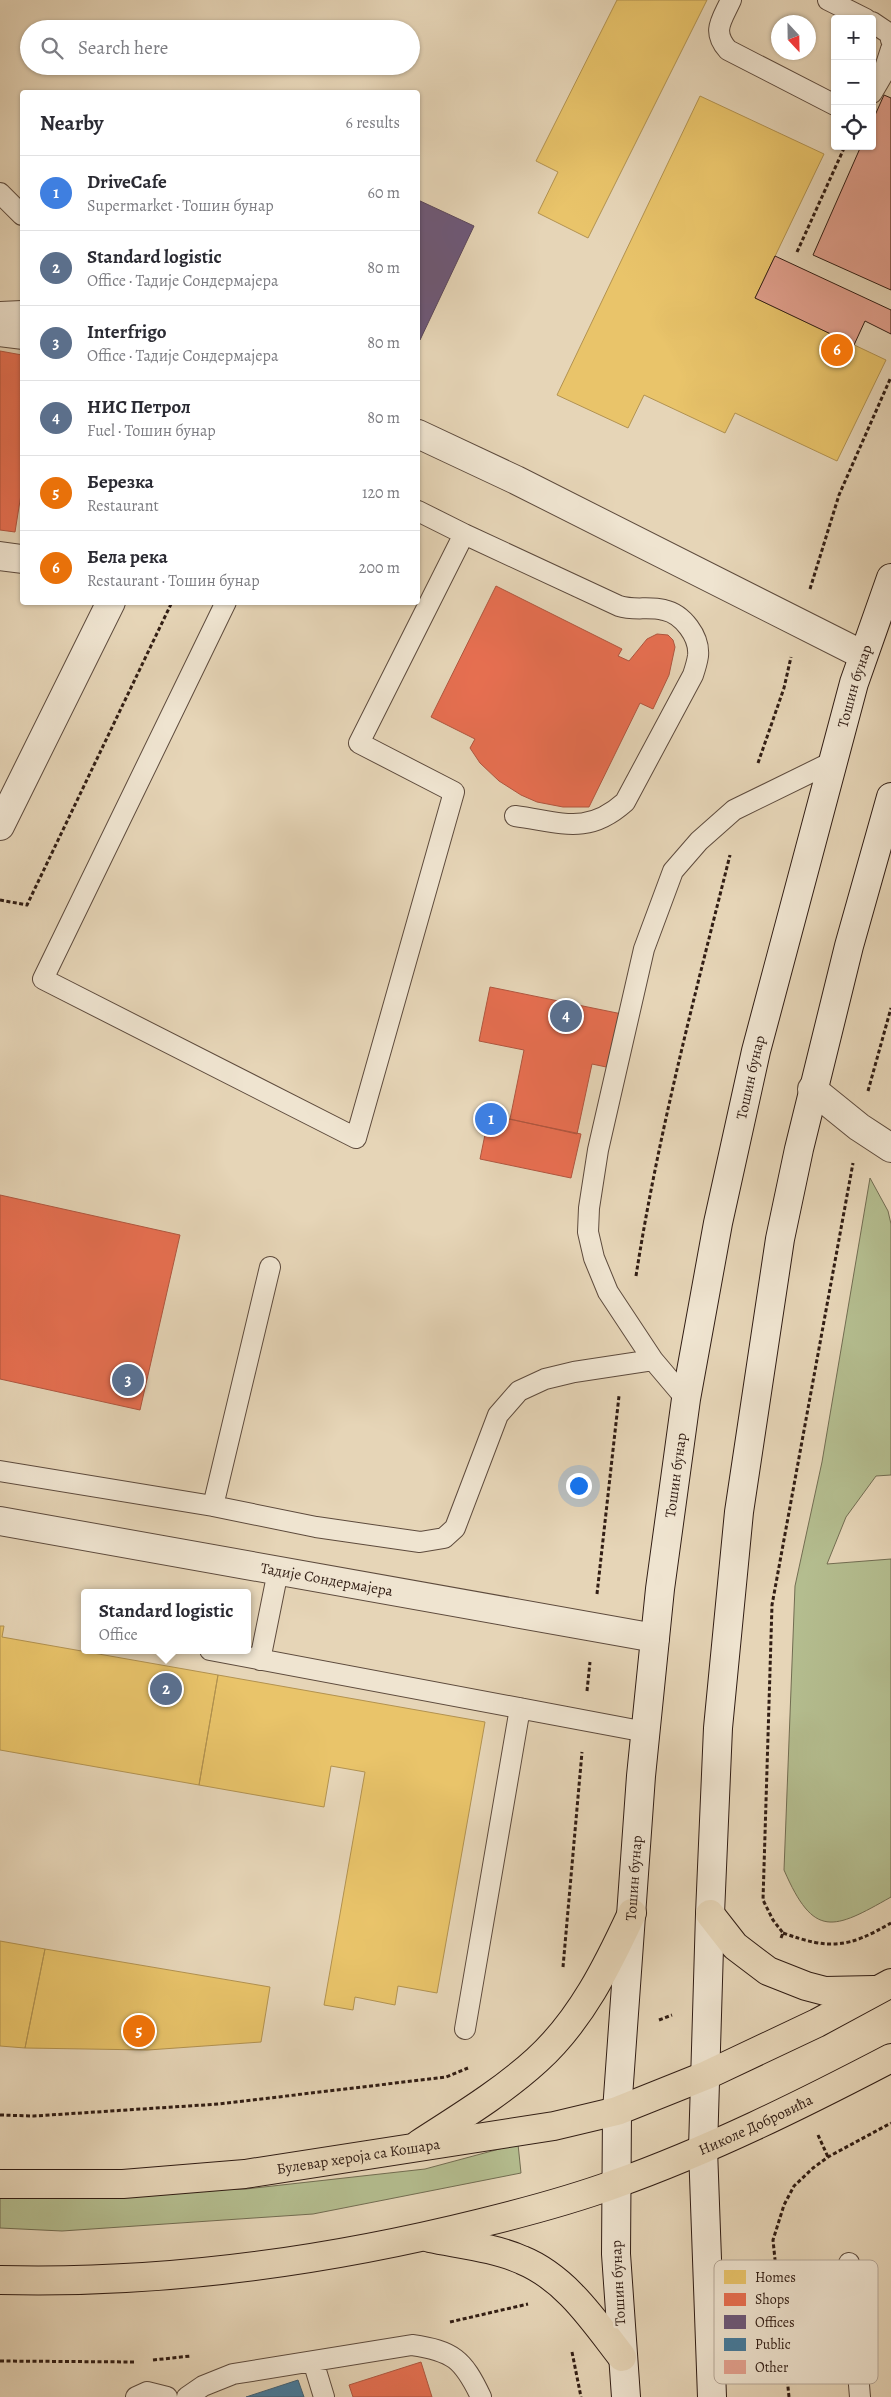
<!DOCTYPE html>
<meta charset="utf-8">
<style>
body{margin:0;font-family:Alegreya,serif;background:#f7f7f7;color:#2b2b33}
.controls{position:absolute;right:15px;top:15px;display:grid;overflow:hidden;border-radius:5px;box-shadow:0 1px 4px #0004}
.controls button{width:45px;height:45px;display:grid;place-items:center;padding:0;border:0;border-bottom:1px solid #e1e1e2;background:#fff;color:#2b2b33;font:25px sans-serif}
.compass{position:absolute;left:771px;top:15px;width:45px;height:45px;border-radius:50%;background:#fff;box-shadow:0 1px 4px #0004;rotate:158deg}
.you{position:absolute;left:578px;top:1485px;width:18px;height:18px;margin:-12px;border:4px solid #fff;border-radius:50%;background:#1a73e8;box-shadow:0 0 0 8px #1a73e833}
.badge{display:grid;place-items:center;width:32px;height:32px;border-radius:50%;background:#8f2418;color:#fff;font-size:16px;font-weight:700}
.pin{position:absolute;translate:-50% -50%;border:2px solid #fff;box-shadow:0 1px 5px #0006}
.popup{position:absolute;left:81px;top:1589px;width:170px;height:65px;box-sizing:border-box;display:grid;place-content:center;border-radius:5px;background:#fff;filter:drop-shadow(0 1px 4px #0005);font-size:16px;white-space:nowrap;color:#7c7c81}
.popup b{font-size:19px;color:#2b2b33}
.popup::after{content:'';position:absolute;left:50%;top:100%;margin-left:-10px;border:10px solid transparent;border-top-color:#fff}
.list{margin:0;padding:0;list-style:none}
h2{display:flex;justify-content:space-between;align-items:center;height:65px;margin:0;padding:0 20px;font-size:21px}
h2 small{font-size:16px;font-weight:400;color:#7c7c81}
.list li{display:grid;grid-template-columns:32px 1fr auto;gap:15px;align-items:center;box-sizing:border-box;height:75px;padding:0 20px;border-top:1px solid #e1e1e2}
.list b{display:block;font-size:19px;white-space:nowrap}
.list p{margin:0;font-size:16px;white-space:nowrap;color:#7c7c81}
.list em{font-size:16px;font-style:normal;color:#7c7c81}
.icon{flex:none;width:28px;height:28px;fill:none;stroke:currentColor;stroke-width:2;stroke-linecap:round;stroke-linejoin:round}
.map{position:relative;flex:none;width:891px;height:2397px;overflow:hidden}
.search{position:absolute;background:#fff;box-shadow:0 1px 4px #0004;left:20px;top:20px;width:400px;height:55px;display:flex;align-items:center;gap:12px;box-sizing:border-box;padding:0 18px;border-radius:28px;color:#7c7c81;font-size:19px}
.panel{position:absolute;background:#fff;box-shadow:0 1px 4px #0004;left:20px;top:90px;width:400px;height:515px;border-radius:5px}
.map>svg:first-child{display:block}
</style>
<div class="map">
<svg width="891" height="2397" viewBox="0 0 891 2397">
<rect width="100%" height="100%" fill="#e6d5b7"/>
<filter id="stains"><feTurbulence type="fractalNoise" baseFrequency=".004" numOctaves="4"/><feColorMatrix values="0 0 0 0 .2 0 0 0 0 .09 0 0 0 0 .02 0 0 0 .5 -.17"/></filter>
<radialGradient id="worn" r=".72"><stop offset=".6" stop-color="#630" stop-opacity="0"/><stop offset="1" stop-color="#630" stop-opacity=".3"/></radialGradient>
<!-- green -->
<path fill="#b4bd8f" stroke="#726d52" d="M870 1178 888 1211 891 1224V1475L876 1476 846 1517 827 1564 891 1559V1897C833 1930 814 1939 784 1870L795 1586 822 1462Z
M518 2144 521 2173 313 2214 62 2231 0 2228V2195L246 2189 425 2169Z"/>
<!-- homes -->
<path fill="#e9c46a" stroke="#b29250" d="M617 0H707L588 238 538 213 558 172 536 161Z
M700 96 824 154 755 298 886 360 837 461 735 413 725 433 644 395 628 428 557 395Z
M0 1626H4L2 1637 218 1675 199 1785 0 1750Z
M218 1675 485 1722 437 1993 398 1986 395 2005 355 1997 353 2010 324 2005 365 1772 331 1766 324 1807 199 1785Z
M0 1941 45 1949 25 2048 0 2046Z
M45 1949 270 1987 261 2042 148 2050 25 2048Z"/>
<!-- shops -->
<path fill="#e76f51" stroke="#b0563f" d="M0 351 22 355V488L15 532 0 530Z
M496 586 622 649 618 656 629 661 647 639 657 634 668 635 673 640 675 647 669 675 653 709 640 703 589 807H563L537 802 521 795 499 781 480 763 470 748 475 739 431 717Z
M490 987 622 1014 611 1068 592 1064 577 1134 510 1119 524 1050 479 1041Z
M489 1115 581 1134 571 1178 480 1159Z
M0 1195 180 1235 140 1410 0 1379Z
M421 2362 432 2397H353L349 2385Z"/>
<!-- offices -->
<path fill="#6d597a" stroke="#5b475b" d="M418 200 474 226 420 340 418 339Z"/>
<!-- public -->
<path fill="#457b9d" stroke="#3f5f74" d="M298 2380 304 2397H246Z"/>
<!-- building -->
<path fill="#e3a18f" stroke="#311d14" d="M884 95 891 98V290L813 255 861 146H872V122Z
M775 256 891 310V334L865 321 854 345 755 298Z"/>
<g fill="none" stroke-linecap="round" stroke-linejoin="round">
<defs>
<path id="lane" d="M731 0C722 20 711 31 728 50L835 105
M828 0 866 19
M872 22 890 34 891 40
M872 93 883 74 891 49
M0 193 22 215
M0 312 22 311
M464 534 619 606C634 611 649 606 664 610 683 614 700 637 698 656 697 663 695 669 693 675L625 802C587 836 561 822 515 816
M226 602 43 979 356 1138 454 792 359 743 464 534 418 511
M686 1399 653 1360 608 1292 594 1258 588 1232 589 1208 598 1150 644 949 673 871 699 841 734 810 832 762
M0 1471 213 1506 316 1527 420 1542 444 1538 455 1528 498 1415 519 1391 545 1379 574 1372 653 1360
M213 1506 270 1267
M210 1650 646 1732
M260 1660 278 1571
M465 2029 520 1708
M849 2263 860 2397
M313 2361 324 2397
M136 2397 147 2392 167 2397
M187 2397 203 2386 233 2374 412 2345C453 2351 463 2359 481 2397"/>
<g id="street">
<path d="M0 332 22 335"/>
<path d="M418 434 516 480 863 655"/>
<path d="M0 556 22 559"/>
<path d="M0 826 111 602"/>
<path d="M812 1089 859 1127 891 1148"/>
<path id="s1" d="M0 1521 655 1638"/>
</g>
<g id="secondary">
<path id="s2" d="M626 2397 616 2254 617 2111 641 1776 660 1589 686 1399 718 1223 756 1051 854 683 891 578"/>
<path d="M712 2397 703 2149 710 1914 718 1728 739 1512 780 1239 799 1149 849 946 891 797"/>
</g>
<g id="primary">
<path d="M710 1914 735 1946 768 1971 806 1986 825 1991 874 1990"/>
<path d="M419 2144C459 2118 502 2092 537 2060 581 2020 608 1965 632 1913"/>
<path id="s3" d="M0 2184H123L245 2174 554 2126 617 2111 707 2075 817 2023 891 1983"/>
<path d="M430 2238C459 2244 496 2248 522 2260 566 2278 594 2321 622 2357"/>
<path id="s4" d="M0 2280C161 2284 324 2262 481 2223 526 2212 571 2200 615 2184 710 2150 801 2105 891 2058"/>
</g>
</defs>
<!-- lane casing -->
<use href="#lane" stroke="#5e4b3d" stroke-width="22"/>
<!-- street casing -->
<use href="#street" stroke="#5e4b3d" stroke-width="30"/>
<!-- secondary casing -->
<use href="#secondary" stroke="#311d14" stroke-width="30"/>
<!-- primary casing -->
<use href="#primary" stroke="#311d14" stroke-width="30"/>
<!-- path -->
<path stroke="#311d14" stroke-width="3" stroke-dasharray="4 2.5" stroke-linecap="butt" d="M797 252 845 146
M810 589 839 495 891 377
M758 763 784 688 791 657
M0 900 27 905 172 602
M868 1091 891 1008
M636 1276C658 1134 695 995 730 855
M597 1594 619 1396
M587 1691 590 1662
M783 1933C830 1950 848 1948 891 1923
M781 1938 783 1933 773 1920 763 1900 772 1605 853 1163
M563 1967 582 1752
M659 2020 672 2015
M0 2115 34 2116 219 2104 446 2077 468 2068
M818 2135 828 2157
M450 2322 528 2304
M572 2352 581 2397
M153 2360 191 2356
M0 2361 134 2362
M789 2397 773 2240 784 2205 794 2186 813 2168 828 2157 891 2123"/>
<!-- lane -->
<use href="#lane" stroke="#efe4d0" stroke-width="20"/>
<!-- street -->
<use href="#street" stroke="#efe4d0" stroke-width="28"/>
<!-- secondary -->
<use href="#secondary" stroke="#efe4d0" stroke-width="28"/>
<!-- primary -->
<use href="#primary" stroke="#e6d5b7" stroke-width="28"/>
</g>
<g text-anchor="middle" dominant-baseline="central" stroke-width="5" stroke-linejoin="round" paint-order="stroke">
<!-- street labels -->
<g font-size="15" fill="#311d14" stroke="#efe4d0">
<text stroke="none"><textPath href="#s2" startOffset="1735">Тошин бунар</textPath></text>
<text stroke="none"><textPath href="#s2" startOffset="1330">Тошин бунар</textPath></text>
<text stroke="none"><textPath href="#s2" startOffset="925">Тошин бунар</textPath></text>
<text stroke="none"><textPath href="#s1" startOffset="332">Тадије Сондермајера</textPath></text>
<text stroke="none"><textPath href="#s2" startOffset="520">Тошин бунар</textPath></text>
<text stroke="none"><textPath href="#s4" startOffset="778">Николе Добровића</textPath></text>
<text stroke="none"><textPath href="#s3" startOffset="360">Булевар хероја са Кошара</textPath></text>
<text transform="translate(618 2283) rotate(-93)">Тошин бунар</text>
</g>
</g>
<!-- legend -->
<rect x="714" y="2260" width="164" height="124" rx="8" fill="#efe4d0" stroke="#b6a898" stroke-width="1"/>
<rect x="724" y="2270" width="22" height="14" fill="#e9c46a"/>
<rect x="724" y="2293" width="22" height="13" fill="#e76f51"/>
<rect x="724" y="2315" width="22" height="14" fill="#6d597a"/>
<rect x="724" y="2338" width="22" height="13" fill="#457b9d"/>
<rect x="724" y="2360" width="22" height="14" fill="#e3a18f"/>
<g font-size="14" fill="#311d14">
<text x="755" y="2282">Homes</text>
<text x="755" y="2304">Shops</text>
<text x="755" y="2327">Offices</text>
<text x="755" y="2349">Public</text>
<text x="755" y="2372">Other</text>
</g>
<rect width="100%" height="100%" filter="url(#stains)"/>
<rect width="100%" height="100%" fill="url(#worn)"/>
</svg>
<div class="controls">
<button>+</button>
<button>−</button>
<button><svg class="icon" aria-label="locate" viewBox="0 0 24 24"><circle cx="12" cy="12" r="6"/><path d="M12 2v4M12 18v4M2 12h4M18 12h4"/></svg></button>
</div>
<svg class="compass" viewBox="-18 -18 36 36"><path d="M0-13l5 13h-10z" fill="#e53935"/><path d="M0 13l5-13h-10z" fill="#7c7c81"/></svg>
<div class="you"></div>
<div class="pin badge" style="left:491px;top:1119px;background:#3f7fe0">1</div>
<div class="pin badge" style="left:166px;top:1689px;background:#5c6f8a">2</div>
<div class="popup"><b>Standard logistic</b>Office</div>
<div class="pin badge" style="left:128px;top:1380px;background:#5c6f8a">3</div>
<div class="pin badge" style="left:566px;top:1016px;background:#5c6f8a">4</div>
<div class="pin badge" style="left:139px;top:2031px;background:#e8710a">5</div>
<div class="pin badge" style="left:837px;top:350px;background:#e8710a">6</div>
<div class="search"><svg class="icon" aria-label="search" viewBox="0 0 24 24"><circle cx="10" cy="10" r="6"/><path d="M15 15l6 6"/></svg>Search here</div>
<section class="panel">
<h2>Nearby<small>6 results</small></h2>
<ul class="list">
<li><span class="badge" style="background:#3f7fe0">1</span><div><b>DriveCafe</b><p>Supermarket · Тошин бунар</p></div><em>60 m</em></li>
<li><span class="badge" style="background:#5c6f8a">2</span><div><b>Standard logistic</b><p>Office · Тадије Сондермајера</p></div><em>80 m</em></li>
<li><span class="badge" style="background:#5c6f8a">3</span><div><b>Interfrigo</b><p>Office · Тадије Сондермајера</p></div><em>80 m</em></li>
<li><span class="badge" style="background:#5c6f8a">4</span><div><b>НИС Петрол</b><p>Fuel · Тошин бунар</p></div><em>80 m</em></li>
<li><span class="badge" style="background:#e8710a">5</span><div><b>Березка</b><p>Restaurant</p></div><em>120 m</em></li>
<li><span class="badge" style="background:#e8710a">6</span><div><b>Бела река</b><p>Restaurant · Тошин бунар</p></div><em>200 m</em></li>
</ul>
</section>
</div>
